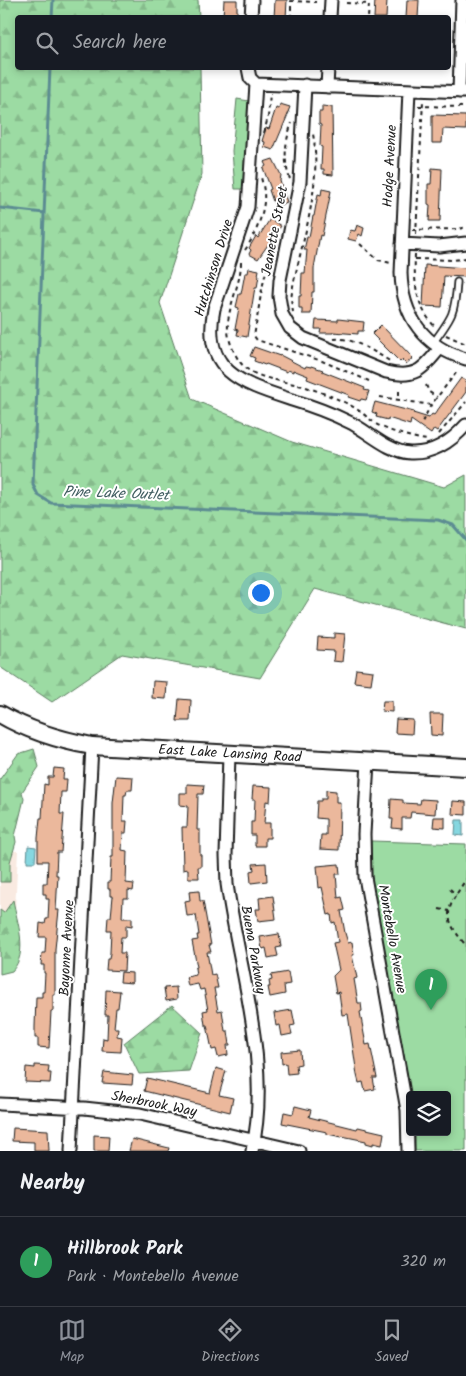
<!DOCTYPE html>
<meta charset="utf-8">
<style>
body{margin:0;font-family:Kalam,sans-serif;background:#20242c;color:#f1f3f6}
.controls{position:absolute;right:15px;bottom:15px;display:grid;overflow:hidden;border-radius:5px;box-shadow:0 2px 8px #0003}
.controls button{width:45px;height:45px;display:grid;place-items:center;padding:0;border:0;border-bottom:1px solid #363941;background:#171b24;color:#f1f3f6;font:25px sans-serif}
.you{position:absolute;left:260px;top:592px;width:18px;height:18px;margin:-12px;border:4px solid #fff;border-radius:50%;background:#1a73e8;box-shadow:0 0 0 8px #1a73e833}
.badge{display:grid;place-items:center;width:32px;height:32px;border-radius:50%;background:#8c9099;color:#fff;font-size:16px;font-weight:700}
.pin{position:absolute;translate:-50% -41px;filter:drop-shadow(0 1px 2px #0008)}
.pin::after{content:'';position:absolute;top:26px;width:18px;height:15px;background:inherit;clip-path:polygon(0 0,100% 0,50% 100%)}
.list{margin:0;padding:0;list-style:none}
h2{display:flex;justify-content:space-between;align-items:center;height:65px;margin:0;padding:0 20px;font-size:21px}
h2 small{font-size:16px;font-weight:400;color:#9ea1a6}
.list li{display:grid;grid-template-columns:32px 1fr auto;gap:15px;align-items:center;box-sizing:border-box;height:90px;padding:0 20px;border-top:1px solid #363941}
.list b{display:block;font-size:19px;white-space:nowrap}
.list p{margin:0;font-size:16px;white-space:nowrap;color:#9ea1a6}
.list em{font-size:16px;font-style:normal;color:#9ea1a6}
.icon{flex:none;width:28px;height:28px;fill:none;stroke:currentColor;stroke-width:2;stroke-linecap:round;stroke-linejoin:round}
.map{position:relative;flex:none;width:466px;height:1151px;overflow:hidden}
.search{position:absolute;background:#171b24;box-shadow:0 2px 8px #0003;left:15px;right:15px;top:15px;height:55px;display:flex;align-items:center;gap:12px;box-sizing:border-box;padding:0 18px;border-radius:5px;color:#9ea1a6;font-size:19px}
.sheet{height:155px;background:#171b24}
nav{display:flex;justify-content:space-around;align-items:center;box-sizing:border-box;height:70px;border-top:1px solid #363941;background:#171b24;font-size:14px;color:#9ea1a6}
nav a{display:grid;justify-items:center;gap:2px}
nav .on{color:#8c9099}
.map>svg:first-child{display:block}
</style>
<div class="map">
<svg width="466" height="1151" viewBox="0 0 466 1151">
<defs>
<pattern id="forest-firs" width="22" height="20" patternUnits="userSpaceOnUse" patternTransform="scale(1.25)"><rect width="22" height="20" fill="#9cdba3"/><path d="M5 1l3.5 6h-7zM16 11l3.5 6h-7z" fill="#86bb8c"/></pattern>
</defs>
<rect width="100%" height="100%" fill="#fff"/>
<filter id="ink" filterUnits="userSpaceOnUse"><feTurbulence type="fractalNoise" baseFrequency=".02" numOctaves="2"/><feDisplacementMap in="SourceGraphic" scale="10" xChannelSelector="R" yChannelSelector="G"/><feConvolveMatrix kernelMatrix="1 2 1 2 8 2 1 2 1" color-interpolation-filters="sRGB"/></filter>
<g filter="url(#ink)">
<!-- built -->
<path fill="#f9eae1" d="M0 850 18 851 12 971 0 964Z"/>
<!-- forest -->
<path fill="url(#forest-firs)" stroke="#5c7c60" d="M0 0H198L199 17 18 18V68H200L202 174 160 303 192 399 292 442 444 487 466 475V629L315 589 260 678 122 654 52 702 0 667Z
M34 749 39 767 22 792 24 799 15 836 16 842 10 862V882H0V779L18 754Z
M13 900C17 922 29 953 12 971L0 974V910L4 913Z
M172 1005 202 1033 189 1071 139 1074 124 1043Z"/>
<!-- green -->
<path fill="#9cdba3" stroke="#5c7c60" d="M237 99 249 101 243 189H235L232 151Z
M371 841 466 844V1151H415V1132H447V1095H411L375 899 372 879Z"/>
<!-- water -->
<path fill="#86d7e0" stroke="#5c8c92" d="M456 820H463V836L455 835Z
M28 846 36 847 35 862H27Z"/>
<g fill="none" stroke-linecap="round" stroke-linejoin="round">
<!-- stream -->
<path stroke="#5c8c92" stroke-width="3" d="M52 18 53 0
M50 68 33 485 38 495 51 503 438 520 453 525 466 540
M0 208 44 213"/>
</g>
<!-- building -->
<path fill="#ebb89c" stroke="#1c1c1c" d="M224 0H237V17H223Z
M275 0H287L286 18H274Z
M375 0H387L386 18H374Z
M407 0H419L418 18H406Z
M280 104 290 107 288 112H289L273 150 264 147 265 142 262 141 266 128 269 129 276 108 279 109Z
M322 106 332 107 333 175 324 174V169H321L322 147 320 146 321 125 319 124V112H322Z
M432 115 466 116V130L443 129 442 143H432Z
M273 159 281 175 280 181 287 202 275 207 269 190 271 189 263 168 266 166 264 162Z
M432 168 442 169 440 221H429L430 205 428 204V184H431Z
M322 189 331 191 322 236 320 235 314 268V292H312L311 314H302V308H299V296H301L302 273H305L307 250H304L307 237H309L313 216H314L318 194 321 195Z
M270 219 281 226 258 259 249 254 251 250 249 248 256 236 258 238Z
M357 225 364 228 362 236 359 234 356 241 348 239 350 230 355 231Z
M425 265 466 268V277L444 276 442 307 423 306Z
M249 268 259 270 258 275H259L257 288H255L254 293 247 337 237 335 238 330 235 329 239 308 236 307 239 294H241L245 273H248Z
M338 319 364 322 363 331H358V334L333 332V333H320L321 329H315L316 320 338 321Z
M381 325 413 358 406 364 402 360 400 362 372 334Z
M254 347 280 356V355L305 368 306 366 311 367V366L323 370 322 371 365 388 364 390 369 391 366 400 361 399 360 401 348 397 349 395 307 379 308 376 293 370V372L288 370 287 372 266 364 265 365 254 361 255 358 250 356Z
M461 378 466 381V392L437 431 434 429 431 434 411 420 410 425 388 418V420L376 417 377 414 372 412 375 402 414 412 413 413 429 418 432 414 434 415Z
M334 633 345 634 342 662 333 661 334 651 317 650 318 637 334 638Z
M356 669 373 671 371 684 354 682Z
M153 681 167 682 166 699 152 698Z
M179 699 191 700 190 721H177Z
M383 701H392V712L382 711Z
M430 714H443L442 736 431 735Z
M396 719 413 720 412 734 395 733Z
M54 768 64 769 63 779H67L66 792H61L60 814H64L61 852H57L56 875H58L56 910H59L55 949V995H53V1011H51L49 1048 38 1047V1038H35V1027L36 997H42V992H44L45 973H44V965H41L42 953H45L46 937H39L40 923 45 924 46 919H48L49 899H46V894H43V883H47L48 861H38V838L40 818H42L44 784 48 785V777H53Z
M116 776 133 777 132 790H127L126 795H124L123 821H127L126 833H123L122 850 127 851 126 883 134 884 133 891 128 890V898H123L122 918H132V926L126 925V937H121L120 953H125L124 971 106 970 107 959H109L110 953 111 930H107L108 917H111L113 896H110V889H108V882H110L111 857H113V803Z
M187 784 204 785 203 794H198L197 830H200V855H201V867H198L199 878H188V869L183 870 182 827H187L188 806 180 805V793H187Z
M253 786 271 787 270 802 266 801 264 823H270V838H265V846H255V835H251V822H254L255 799H252Z
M326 790 336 791V802H340L339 850 320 849 321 835H326V819L316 818 317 801H321V799H326Z
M391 799 403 800V803L420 804 421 799 436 800 435 814 411 812 410 818H402V829L392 828 393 819H390Z
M453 801 466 802V815L452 814Z
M434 817H445V828L433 827Z
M266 863 267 881 251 883 250 871 254 870 253 864Z
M339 864 340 874H336L338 898 342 897 345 910 341 911 345 933 348 943 352 942 354 955H352L357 978 354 979 358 1003H361L362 1011 360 1012 366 1045 370 1044 377 1078H373L375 1089 365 1091 363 1082 359 1083 357 1075 348 1014 342 1015 339 992 336 993 333 976 339 970 333 943 338 942 335 922 332 923 331 914 328 915 322 887 319 888 317 866Z
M199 891 200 901H203L211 945H209L211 952H207L211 975 215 974 218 988H214L218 1011 222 1010 225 1031H228L230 1045H227L228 1055 218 1057 216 1049 212 1050 207 1025H205L203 1011 208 1010 204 989 200 990 198 984 188 986 186 977 196 975 195 968 197 967 192 941 198 940 197 935H199L196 915 187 916 185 901 190 900 189 892Z
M273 896 276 919 258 921 256 909H260L259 898Z
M279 934 281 947 276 948 278 956 268 958 266 948 262 949 260 937Z
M121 972 132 973V983L120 982Z
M288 972 290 984 284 985 285 994 270 997 268 987H270L269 981 272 980 271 975Z
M176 987 177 999 166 1001 164 988Z
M106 990 120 991 118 1008H116L114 1028H118L117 1036 122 1037 121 1052 102 1051 103 1038 107 1039 108 1015H105Z
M292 1010 295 1025 290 1026 292 1034 282 1036 280 1025 276 1026 274 1013Z
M300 1050 301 1064 296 1065 297 1073 287 1074 286 1063 282 1064 281 1052Z
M35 1065 49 1066 48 1073H51L50 1083 25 1082 26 1067 35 1068Z
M216 1068 226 1071 219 1095 233 1098 230 1112 144 1091 147 1078 210 1093Z
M104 1072 133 1075 132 1085 102 1083Z
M295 1106 311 1110 309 1117 357 1129 358 1127 384 1133 382 1145 373 1143V1145L366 1143V1141L342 1136V1137L327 1134V1132L282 1123 284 1112 293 1114Z
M13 1128 48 1130 49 1151H34V1142L12 1141Z
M94 1135 109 1136 108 1151H94Z
M132 1139 169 1148 168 1151H129Z"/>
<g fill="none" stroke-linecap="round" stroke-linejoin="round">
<defs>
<path id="lane" d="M433 343C452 317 455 314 457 282"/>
<path id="street" d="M251 18 252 0
M330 18 331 0
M248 68 250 78 256 84 466 92
M256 84 248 207 214 309C201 372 243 384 292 400 312 406 331 413 349 422 368 431 388 452 410 453 433 454 451 442 466 425
M305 85 300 182 280 280 279 296 282 314 290 328 303 338 386 372C414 379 423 370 440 348
M327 87 328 68
M409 90 401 273C402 316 424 347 466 359
M459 92 462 0
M402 244 439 246 466 243
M229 754 226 855 227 884C239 971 272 1064 252 1151
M368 761 364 834 365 877 407 1110 408 1151
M0 1104 84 1108 140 1114 299 1151
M71 1151 92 746"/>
<g id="secondary">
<path id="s1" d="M0 714C29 731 59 740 92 746L466 767"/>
</g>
</defs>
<!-- lane casing -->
<use href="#lane" stroke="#1c1c1c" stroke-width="9"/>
<!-- street casing -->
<use href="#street" stroke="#1c1c1c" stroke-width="15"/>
<!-- secondary casing -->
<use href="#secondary" stroke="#1c1c1c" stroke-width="20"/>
<!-- path -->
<path stroke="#1c1c1c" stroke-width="2" stroke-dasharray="4 4" stroke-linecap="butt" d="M346 3 369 4 368 18
M291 18V1L316 2
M418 106 466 107
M264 133 268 117 270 93
M290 179C283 162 285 140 292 123
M412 230 459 229 466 227
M416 234 423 101
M277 244C262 271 260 305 254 336L257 340 322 361 369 381
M360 244 378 260 391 263
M245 250C255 236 266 210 264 193 264 188 262 182 261 177
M415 254C414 283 415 305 436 328
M415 259 454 260 466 258
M241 262C241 291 219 317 232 347 235 355 240 364 247 369 264 381 289 381 309 388 323 393 345 401 358 410 364 414 370 420 376 424 388 431 412 438 427 440
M293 312 291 299 293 286C303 237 322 185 313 134
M446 335 466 344
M334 339C350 336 377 353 391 362
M426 385 429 392 437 397
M399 391V401
M380 397 431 405
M422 422 431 405 456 373
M439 434 466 402
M450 889 456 895
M439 909 449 911
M464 943C440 914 448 908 466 879"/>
<!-- lane -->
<use href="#lane" stroke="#fff" stroke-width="5.5"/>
<!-- street -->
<use href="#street" stroke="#fff" stroke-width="11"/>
<!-- secondary -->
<use href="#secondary" stroke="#fff" stroke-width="16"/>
</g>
</g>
<g text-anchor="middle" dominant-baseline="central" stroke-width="4" stroke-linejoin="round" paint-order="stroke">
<!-- street labels -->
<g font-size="14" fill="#1c1c1c" stroke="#fff">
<text transform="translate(390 166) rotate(-87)">Hodge Avenue</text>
<text transform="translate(275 231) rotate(-79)">Jeanette Street</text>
<text transform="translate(214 268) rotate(-73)">Hutchinson Drive</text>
<text stroke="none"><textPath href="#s1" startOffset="236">East Lake Lansing Road</textPath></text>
<text transform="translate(392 939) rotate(80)">Montebello Avenue</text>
<text transform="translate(67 948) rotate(-87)">Bayonne Avenue</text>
<text transform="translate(253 950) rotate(80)">Buena Parkway</text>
<text transform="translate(154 1104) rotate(11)">Sherbrook Way</text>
</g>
<!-- water labels -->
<g font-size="15" font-style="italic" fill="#415d61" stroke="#fff">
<text transform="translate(116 494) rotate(2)">Pine Lake Outlet</text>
</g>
</g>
</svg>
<div class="controls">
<button><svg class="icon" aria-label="layers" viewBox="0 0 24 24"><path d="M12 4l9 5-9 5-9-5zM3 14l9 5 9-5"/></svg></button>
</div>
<div class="you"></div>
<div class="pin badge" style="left:431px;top:1010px;background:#2e9e5b">1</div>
<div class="search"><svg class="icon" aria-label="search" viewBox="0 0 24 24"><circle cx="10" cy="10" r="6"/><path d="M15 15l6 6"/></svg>Search here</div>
</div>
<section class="sheet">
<h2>Nearby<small></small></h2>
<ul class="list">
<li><span class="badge" style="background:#2e9e5b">1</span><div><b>Hillbrook Park</b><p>Park · Montebello Avenue</p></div><em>320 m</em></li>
</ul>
</section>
<nav>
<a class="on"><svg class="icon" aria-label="map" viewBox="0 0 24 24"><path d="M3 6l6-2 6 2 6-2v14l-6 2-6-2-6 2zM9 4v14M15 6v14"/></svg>Map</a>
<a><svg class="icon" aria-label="directions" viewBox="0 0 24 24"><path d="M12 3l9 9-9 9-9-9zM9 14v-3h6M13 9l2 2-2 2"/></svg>Directions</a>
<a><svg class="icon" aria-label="saved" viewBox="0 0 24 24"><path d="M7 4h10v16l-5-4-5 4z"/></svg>Saved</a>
</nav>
